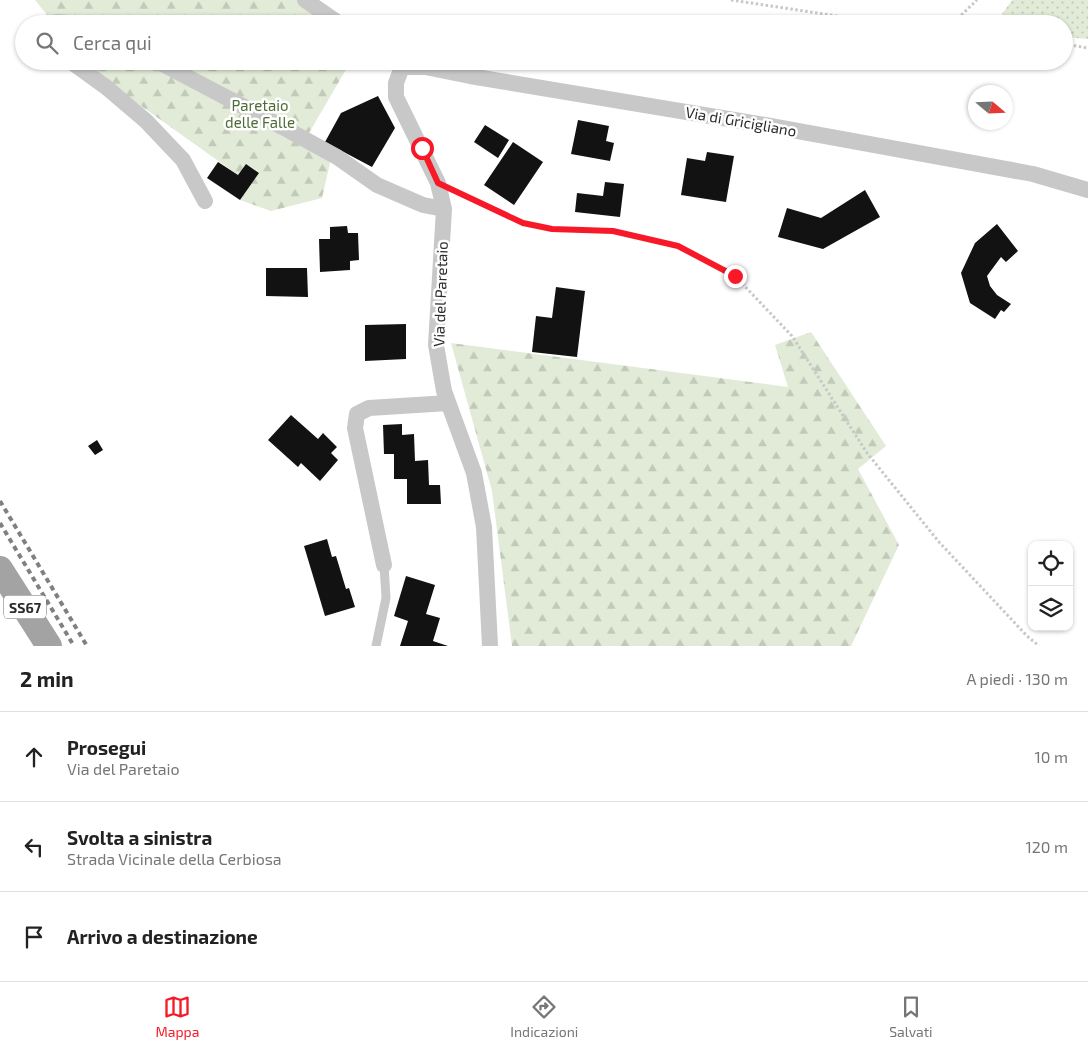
<!DOCTYPE html>
<html lang="it">
<meta charset="utf-8">
<style>
body{margin:0;font-family:"Exo 2",sans-serif;background:#f6f6f6;color:#222}
.controls{position:absolute;right:15px;bottom:15px;display:grid;overflow:hidden;border-radius:10px;box-shadow:0 1px 4px #0004}
.controls button{width:45px;height:45px;display:grid;place-items:center;padding:0;border:0;border-bottom:1px solid #e0e0e0;background:#fff;color:#222;font:25px sans-serif}
.compass{position:absolute;left:968px;top:85px;width:45px;height:45px;border-radius:50%;background:#fff;box-shadow:0 1px 4px #0004;rotate:109deg}
.stop{position:absolute;width:15px;height:15px;margin:-11px;border:4px solid #f71927;border-radius:50%;background:#fff}
.stop.end{background:#f71927;border-color:#fff;box-shadow:0 1px 5px #0008}
.list{margin:0;padding:0;list-style:none}
h2{display:flex;justify-content:space-between;align-items:center;height:65px;margin:0;padding:0 20px;font-size:21px}
h2 small{font-size:16px;font-weight:400;color:#767676}
.list li{display:grid;grid-template-columns:32px 1fr auto;gap:15px;align-items:center;box-sizing:border-box;height:90px;padding:0 20px;border-top:1px solid #e0e0e0}
.list b{display:block;font-size:19px;white-space:nowrap}
.list p{margin:0;font-size:16px;white-space:nowrap;color:#767676}
.list em{font-size:16px;font-style:normal;color:#767676}
.icon{flex:none;width:28px;height:28px;fill:none;stroke:currentColor;stroke-width:2;stroke-linecap:round;stroke-linejoin:round}
.map{position:relative;flex:none;width:1088px;height:646px;overflow:hidden}
.search{position:absolute;background:#fff;box-shadow:0 1px 4px #0004;left:15px;right:15px;top:15px;height:55px;display:flex;align-items:center;gap:12px;box-sizing:border-box;padding:0 18px;border-radius:28px;color:#767676;font-size:19px}
.sheet{height:335px;background:#fff}
nav{display:flex;justify-content:space-around;align-items:center;box-sizing:border-box;height:70px;border-top:1px solid #e0e0e0;background:#fff;font-size:14px;color:#767676}
nav a{display:grid;justify-items:center;gap:2px}
nav .on{color:#f71927}
.map>svg:first-child{display:block}
</style>
<div class="map">
<svg width="1088" height="646" viewBox="0 0 1088 646">
<defs>
<pattern id="grass-dots" width="8" height="8" patternUnits="userSpaceOnUse" patternTransform="scale(1.25)"><rect width="8" height="8" fill="#e1ebd7"/><path d="M2 2h.1M6 6h.1" fill="none" stroke="#c1cab9" stroke-width="1.8" stroke-linecap="round"/></pattern>
<pattern id="forest-firs" width="22" height="20" patternUnits="userSpaceOnUse" patternTransform="scale(1.25)"><rect width="22" height="20" fill="#e1ebd7"/><path d="M5 1l3.5 6h-7zM16 11l3.5 6h-7z" fill="#c1cab9"/></pattern>
</defs>
<rect width="100%" height="100%" fill="#fff"/>
<!-- grass -->
<path fill="url(#grass-dots)" d="M1012 0H1088V39L1064 37V24H995Z"/>
<!-- forest -->
<path fill="url(#forest-firs)" d="M35 0H305L340 24H50L47 15Z
M78 61H351L309 133 330 163 322 198 271 211 240 200 259 172 246 164 238 175Z
M811 332 886 446 858 469 899 545 851 646H512L492 491 451 343 788 387 775 345Z"/>
<!-- building -->
<path fill="#121212" d="M378 96 395 128 372 167 325 142 341 113Z
M578 120 609 126 606 141 614 143 610 161 571 154Z
M485 125 509 140 498 158 474 142Z
M513 142 543 162 514 205 484 185Z
M707 152 734 156 726 202 681 195 687 158 705 161Z
M218 162 238 175 246 164 259 173 240 200 207 178Z
M605 182 624 184 620 217 575 212 577 193 603 196Z
M865 190 880 217 823 249 778 237 787 208 821 218Z
M997 224 1018 251 1006 262 1001 257 987 276 990 286 997 295 1011 304 1004 312 1001 310 995 319 970 303 961 273 975 243Z
M347 226 348 233H358L359 260 350 261V270L320 272 319 239H330V227Z
M266 268H307L308 297 266 296Z
M556 287 585 291 577 357 532 352 536 316 552 318Z
M406 324V359L365 361V325Z
M291 415 318 439 323 433 337 447 331 453 338 460 320 481 301 463 298 467 268 440Z
M402 424V435L414 434 415 461 428 460 429 485H440L441 504H407V479H394V454H384L383 425Z
M97 440 103 450 95 455 88 446Z
M327 539 332 557 336 556 346 589 349 588 355 607 325 616 304 546Z
M406 576 435 585 426 614 440 618 433 641 448 646H400L408 621 394 616Z"/>
<g fill="none" stroke-linecap="round" stroke-linejoin="round">
<!-- path -->
<path stroke="#c8c8c8" stroke-width="3" stroke-dasharray="2.5 2.5" stroke-linecap="butt" d="M731 0 890 24
M954 22 977 0
M948 24 954 22 961 24
M1064 44 1088 48
M457 192 523 223 552 229 613 231 678 246 735 276 792 336 867 453 939 542 1027 636 1039 646"/>
<!-- service -->
<path stroke="#c8c8c8" stroke-width="9" d="M376 646 386 598 384 565"/>
<!-- minor -->
<path stroke="#c8c8c8" stroke-width="16" d="M305 0 340 24
M57 24V22L82 24
M70 61 106 87 146 121 183 160 205 201
M157 61 288 130 337 157 377 185 423 205 444 209
M394 61 402 67H425L470 76 765 125 1033 174 1088 190
M402 67 396 83V97L438 183 444 209 436 345 444 391 474 473 484 527 490 646
M384 565 355 428 357 414 369 408 448 403"/>
<!-- primary -->
<path stroke="#a3a3a3" stroke-width="26" d="M0 569 49 646"/>
<!-- rail -->
<path stroke="#808080" stroke-width="4" stroke-dasharray="5 4" stroke-linecap="butt" d="M0 501 87 646
M0 523 74 646"/>
</g>
<g fill="none" stroke-linecap="round" stroke-linejoin="round">
<!-- route -->
<path stroke="#f71927" stroke-width="6" d="M422 148 438 183 523 223 552 229 613 231 678 246 735 276"/>
</g>
<g text-anchor="middle" dominant-baseline="central" stroke-width="5" stroke-linejoin="round" paint-order="stroke">
<!-- shield labels -->
<rect fill="#fff" stroke="#6b6b6b" stroke-width="1" x="4" y="595.5" width="42" height="23" rx="4"/>
<g font-size="14" font-weight="bold" fill="#2b2b2b">
<text x="25" y="607">SS67</text>
</g>
<!-- park labels -->
<g font-size="15" fill="#4e6b35" stroke="#fff">
<text x="260" y="105">Paretaio<tspan x="260" dy="17">delle Falle</tspan></text>
</g>
<!-- street labels -->
<g font-size="15" fill="#2b2b2b" stroke="#fff">
<text transform="translate(741 121) rotate(10)">Via di Gricigliano</text>
<text transform="translate(440 294) rotate(-88)">Via del Paretaio</text>
</g>
</g>
</svg>
<div class="controls">
<button><svg class="icon" aria-label="locate" viewBox="0 0 24 24"><circle cx="12" cy="12" r="6"/><path d="M12 2v4M12 18v4M2 12h4M18 12h4"/></svg></button>
<button><svg class="icon" aria-label="layers" viewBox="0 0 24 24"><path d="M12 4l9 5-9 5-9-5zM3 14l9 5 9-5"/></svg></button>
</div>
<svg class="compass" viewBox="-18 -18 36 36"><path d="M0-13l5 13h-10z" fill="#e53935"/><path d="M0 13l5-13h-10z" fill="#767676"/></svg>
<div class="stop" style="left:422px;top:148px"></div>
<div class="stop end" style="left:735px;top:276px"></div>
<div class="search"><svg class="icon" aria-label="search" viewBox="0 0 24 24"><circle cx="10" cy="10" r="6"/><path d="M15 15l6 6"/></svg>Cerca qui</div>
</div>
<section class="sheet">
<h2>2 min<small>A piedi · 130 m</small></h2>
<ul class="list">
<li><svg class="icon" aria-label="ahead" viewBox="0 0 24 24"><path d="M12 20V5M6 11l6-6 6 6"/></svg><div><b>Prosegui</b><p>Via del Paretaio</p></div><em>10 m</em></li>
<li><svg class="icon" aria-label="left" viewBox="0 0 24 24"><path d="M17 20v-9H6M10 6l-5 5 5 5"/></svg><div><b>Svolta a sinistra</b><p>Strada Vicinale della Cerbiosa</p></div><em>120 m</em></li>
<li><svg class="icon" aria-label="arrive" viewBox="0 0 24 24"><path d="M6 21V4h12l-3 4 3 4H6"/></svg><div><b>Arrivo a destinazione</b></div></li>
</ul>
</section>
<nav>
<a class="on"><svg class="icon" aria-label="map" viewBox="0 0 24 24"><path d="M3 6l6-2 6 2 6-2v14l-6 2-6-2-6 2zM9 4v14M15 6v14"/></svg>Mappa</a>
<a><svg class="icon" aria-label="directions" viewBox="0 0 24 24"><path d="M12 3l9 9-9 9-9-9zM9 14v-3h6M13 9l2 2-2 2"/></svg>Indicazioni</a>
<a><svg class="icon" aria-label="saved" viewBox="0 0 24 24"><path d="M7 4h10v16l-5-4-5 4z"/></svg>Salvati</a>
</nav>
